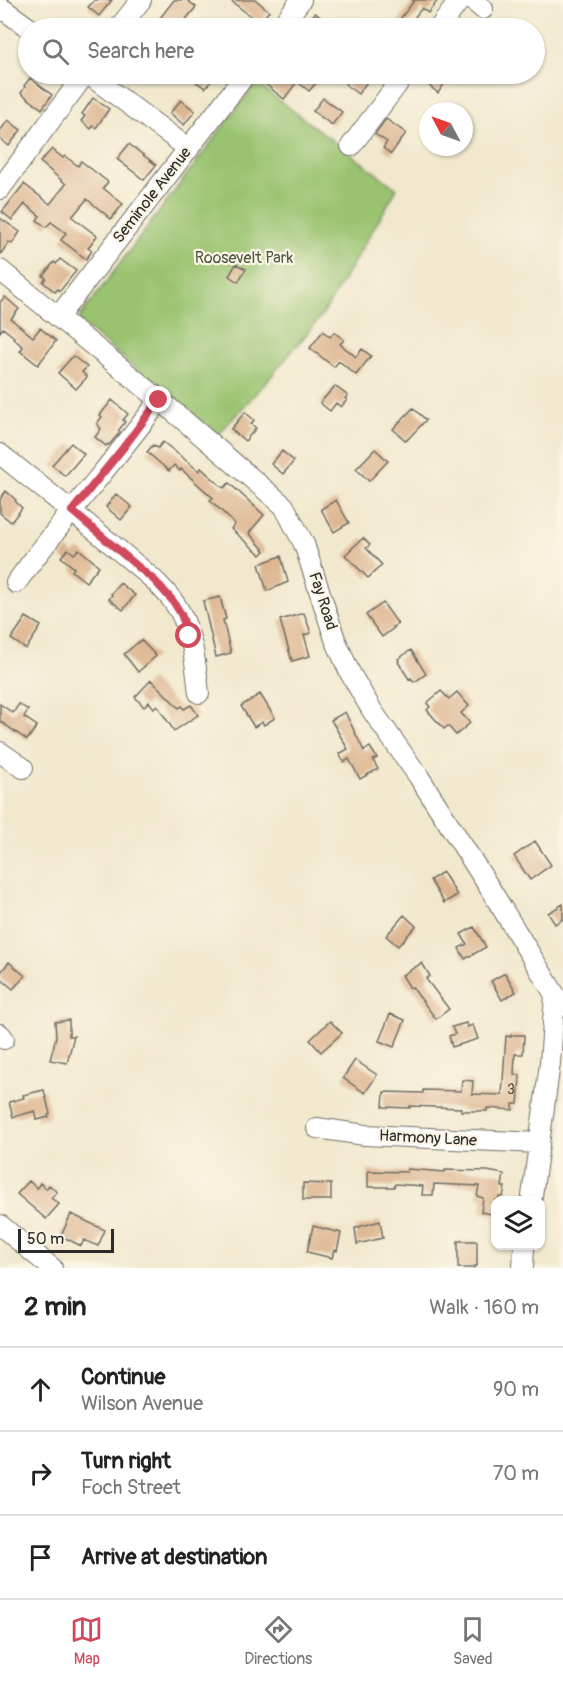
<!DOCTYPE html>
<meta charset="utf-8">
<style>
body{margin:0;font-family:Pangolin,sans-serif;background:#f2f2f2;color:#222}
.controls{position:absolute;right:18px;bottom:18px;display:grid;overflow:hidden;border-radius:12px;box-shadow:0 2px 4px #0004}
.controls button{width:54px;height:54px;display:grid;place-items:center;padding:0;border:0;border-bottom:2px solid #e0e0e0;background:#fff;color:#222;font:30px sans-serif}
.compass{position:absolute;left:419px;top:102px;width:54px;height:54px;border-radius:50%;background:#fff;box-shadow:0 2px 4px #0004;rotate:311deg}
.scale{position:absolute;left:18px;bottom:15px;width:96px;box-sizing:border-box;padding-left:6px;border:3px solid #2b2b2b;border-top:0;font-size:16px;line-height:21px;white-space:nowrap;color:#2b2b2b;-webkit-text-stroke:4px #fcf5e5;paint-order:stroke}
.stop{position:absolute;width:18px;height:18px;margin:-14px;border:4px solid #d1495b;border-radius:50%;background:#fff}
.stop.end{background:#d1495b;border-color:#fff;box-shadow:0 2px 6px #0008}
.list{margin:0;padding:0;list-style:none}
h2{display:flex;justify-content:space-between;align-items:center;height:78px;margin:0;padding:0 24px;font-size:26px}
h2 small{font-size:20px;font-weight:400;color:#767676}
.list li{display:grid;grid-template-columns:39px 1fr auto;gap:18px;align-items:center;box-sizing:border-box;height:84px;padding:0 24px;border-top:2px solid #e0e0e0}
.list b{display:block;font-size:22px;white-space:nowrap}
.list p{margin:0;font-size:20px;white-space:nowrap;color:#767676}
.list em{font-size:20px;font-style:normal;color:#767676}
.icon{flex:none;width:33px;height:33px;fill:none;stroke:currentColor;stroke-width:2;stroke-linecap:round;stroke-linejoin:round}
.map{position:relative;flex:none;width:563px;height:1268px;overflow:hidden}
.search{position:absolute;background:#fff;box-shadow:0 2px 4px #0004;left:18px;right:18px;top:18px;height:66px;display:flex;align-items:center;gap:15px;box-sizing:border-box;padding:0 21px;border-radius:33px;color:#767676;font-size:22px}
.sheet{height:330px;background:#fff}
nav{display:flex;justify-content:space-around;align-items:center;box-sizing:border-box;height:84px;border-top:2px solid #e0e0e0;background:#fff;font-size:16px;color:#767676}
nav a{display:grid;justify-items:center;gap:3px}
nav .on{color:#d1495b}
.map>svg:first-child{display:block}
</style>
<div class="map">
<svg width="563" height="1268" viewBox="0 0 563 1268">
<rect width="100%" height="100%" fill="#fcf5e5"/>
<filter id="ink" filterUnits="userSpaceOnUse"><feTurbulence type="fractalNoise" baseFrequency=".0167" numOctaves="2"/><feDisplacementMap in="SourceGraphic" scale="12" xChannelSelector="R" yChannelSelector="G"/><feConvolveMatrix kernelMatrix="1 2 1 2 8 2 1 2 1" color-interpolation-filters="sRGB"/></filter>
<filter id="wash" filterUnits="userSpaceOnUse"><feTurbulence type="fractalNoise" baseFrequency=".008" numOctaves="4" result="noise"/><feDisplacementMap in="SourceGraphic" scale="24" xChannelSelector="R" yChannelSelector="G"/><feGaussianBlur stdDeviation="1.35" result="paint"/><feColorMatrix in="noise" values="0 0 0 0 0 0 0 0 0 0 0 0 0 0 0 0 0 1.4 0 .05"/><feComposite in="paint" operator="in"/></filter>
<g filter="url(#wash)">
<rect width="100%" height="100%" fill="#f1e8cd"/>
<!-- green -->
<path fill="#99c370" stroke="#62774e" stroke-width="1.5" d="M256 83 397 189 323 314 268 380 217 436 82 324 79 318Z"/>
<g id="blocks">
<!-- building -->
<path fill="#ddb590" d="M95 0H112L99 16 88 7Z
M174 0H187L196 7 179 28H174L160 18Z
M230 0H256L269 11 259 23Z
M412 0H438L428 13 422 8 406 28H393L414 1Z
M315 13 336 28H303Z
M185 74H217L205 88Z
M270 74H286L297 82 284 99 263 82Z
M306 74 317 82 309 91 299 83Z
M354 74H373L358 94 345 84Z
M421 74H444L449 77 438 93 427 84 429 80Z
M30 78 52 95 42 109 21 93 25 87 24 86Z
M93 98 109 109 96 128 93 126 91 129 81 121 85 116 82 114Z
M323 98 342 112 332 125 313 111Z
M181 100 195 111 184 125 170 113Z
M386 119 406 133 391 154 383 148 387 142 375 134Z
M8 120 21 130 9 146 0 139V131Z
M129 144 156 165 144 180 117 159Z
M52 149 63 158 65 156 78 166 81 161 108 182 103 188 123 204 111 219 87 199 72 217 97 236 88 248 92 251 86 259 61 240 66 233 51 222 46 227 37 220 40 216 25 204 12 220 2 212 24 184 50 204 66 184 40 162Z
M0 218 20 232 12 244 9 242 0 255Z
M60 259 76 271 60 291 58 289 55 292 43 282 46 278 43 276 54 262 56 264Z
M236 264 246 269 238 282 229 276Z
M5 297 19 309 11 319 33 337 40 328 56 341 38 365 20 351 23 347 13 338 14 337 3 328 0 332V302Z
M323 331 330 337 334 332 344 340 340 344 356 357 362 349 371 356 356 375 339 361 334 367 310 348Z
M73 356 87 367 82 372 87 377 76 389 58 373Z
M335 386 348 396 345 398 347 400 341 407 336 403 330 411 320 403Z
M112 400 128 414 123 420 125 422 118 431 120 432 109 445 108 444 106 446 95 437 101 429 97 423 102 417 100 415Z
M413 408 426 420 406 441 393 429Z
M245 412 254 420 251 424 256 428 245 441 231 429Z
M163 442 199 471 201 468 222 487 224 488 229 483 264 515 249 533 265 551 261 555 231 529 235 524 210 500 213 498 181 469 180 471 174 465 169 471 147 452 153 445 158 448Z
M71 443 84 454 65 476 52 465Z
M375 449 388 461 369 481 356 469Z
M282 451 294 461 283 474 271 464Z
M6 491 16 500 15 501 22 508 11 522 0 513V499Z
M116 494 132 507 121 520 106 507Z
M336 500 349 523 334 532 321 509Z
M363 538 370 545 366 548 382 565 368 578 345 555Z
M68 549 74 554 79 549 99 566 86 582 72 571 74 568 61 557Z
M281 556 288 582 267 591 259 564Z
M120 583 135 595 123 610 109 599 112 595 111 594Z
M220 597 226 619 223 620 231 653 216 657 203 601Z
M383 603 398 624 393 627 394 628 382 637 366 615Z
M304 613 311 633 304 635 310 656 292 661 280 620Z
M26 617 41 626 26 649 11 639Z
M141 640 156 656 138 672 124 654Z
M411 650 426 674 414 682 411 678 409 679 398 662 399 661 398 659Z
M151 680 179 708 182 706 184 709 191 705 198 715 174 731 157 705 154 708 149 702 144 707 135 697Z
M441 691 449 699 457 692 469 706 461 713 470 723 456 735 448 726 444 729 427 710 430 707 427 703Z
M260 694 275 718 264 725 262 722 254 727 241 706Z
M0 704 13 713 19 704 28 710 24 717 37 726 27 740 0 721Z
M345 712 364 751 370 747 377 758 373 760 378 769 360 779 349 759 344 762 339 754 348 749 331 720Z
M535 841 551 865 530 880 514 856Z
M443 872 457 895 444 903 430 880Z
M563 904V919L555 924 548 913Z
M404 915 416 926 398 946 386 936Z
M474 927 486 947 465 959 459 948 467 944 461 934Z
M9 962 25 976 13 989 0 978V973Z
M422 963 430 976 426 979 449 1009 436 1019 412 987 410 988 402 975Z
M505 973 516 992 502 1000 491 981Z
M390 1014 405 1020 394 1047 379 1041Z
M69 1020V1036H74L67 1063 50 1060 56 1037 55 1022Z
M330 1021 342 1033 321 1052 310 1040Z
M466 1023 467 1027 473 1025 478 1039 452 1047 449 1036 455 1034 452 1027Z
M511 1035H524L523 1054H515L514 1075H520L518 1104H513V1110L487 1108V1111H461V1108L410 1106V1108L383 1107 384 1092 423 1093V1090L461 1091 462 1080 473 1081 472 1094 502 1095 506 1036 511 1037Z
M355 1060 377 1075 365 1093 343 1078Z
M44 1090 50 1114 48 1115 49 1117 37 1120 35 1111 13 1117 9 1102 24 1098 23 1095Z
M407 1169 445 1172V1170L487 1171 504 1174 502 1187H505L503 1197H499L498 1200H495V1215L481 1212 483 1198 477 1196 479 1186 434 1184 433 1195H422L423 1186 395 1184 394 1187H368V1171L407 1172Z
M29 1181 37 1188 40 1183 46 1189 49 1185 57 1192 51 1198 59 1204 46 1219 17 1194Z
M303 1183 331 1184V1200H303Z
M71 1214 105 1230 98 1246 84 1240 81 1246 61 1236Z
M380 1221 383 1238 357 1244 355 1228Z
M313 1226 341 1233 337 1251 334 1250 332 1258 307 1252Z
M458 1241H477V1266H474V1268H458Z"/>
</g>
</g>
<g filter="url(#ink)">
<use href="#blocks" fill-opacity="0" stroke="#706d64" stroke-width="1.5"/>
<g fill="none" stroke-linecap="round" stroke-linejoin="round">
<defs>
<path id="minor" d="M472 0 483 9
M0 7 29 28
M119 28 141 0
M280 28 301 0
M439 28 460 0
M88 74 189 149
M351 146 405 74
M0 189 85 74
M0 270 160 400 284 506 304 544 335 639 350 673 373 712 419 777 489 887 555 995 563 1006
M58 317 246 74
M0 454C39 485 77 515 115 547 138 567 165 585 180 612 193 636 196 667 199 693
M16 583C62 520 113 462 160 400
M0 752 23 768
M0 1034 4 1039
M317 1128 365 1135 539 1143
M532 1196 550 1063 555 995
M0 1225 52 1268
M523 1268 524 1248"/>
</defs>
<!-- minor casing -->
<use href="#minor" stroke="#706d64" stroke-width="22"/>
<!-- minor -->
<use href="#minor" stroke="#fff" stroke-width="20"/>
</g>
</g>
<g fill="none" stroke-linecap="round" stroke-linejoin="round" filter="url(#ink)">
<!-- route -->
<path stroke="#d1495b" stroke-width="8" d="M159 400 123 448 72 511 155 581 173 601 181 614 189 636"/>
</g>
<g text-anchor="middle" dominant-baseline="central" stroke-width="4.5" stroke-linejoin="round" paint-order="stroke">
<!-- number labels -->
<g font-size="14" fill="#584e44">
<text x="511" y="1089">3</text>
</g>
<!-- street labels -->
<g font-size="16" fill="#2b2b2b" stroke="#fcf5e5">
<text transform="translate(152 195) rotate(-52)">Seminole Avenue</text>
<text transform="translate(323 601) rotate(72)">Fay Road</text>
<text transform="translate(428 1138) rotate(3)">Harmony Lane</text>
</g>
<!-- park labels -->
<g font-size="16" fill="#4c5940" stroke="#fcf5e5">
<text x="244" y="258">Roosevelt Park</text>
</g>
</g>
</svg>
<div class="controls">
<button><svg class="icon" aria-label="layers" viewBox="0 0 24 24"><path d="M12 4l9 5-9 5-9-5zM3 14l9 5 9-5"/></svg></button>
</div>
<svg class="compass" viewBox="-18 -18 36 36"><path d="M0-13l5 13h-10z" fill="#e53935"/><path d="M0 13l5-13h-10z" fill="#767676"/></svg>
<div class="scale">50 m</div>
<div class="stop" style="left:189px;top:636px"></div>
<div class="stop end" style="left:159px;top:400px"></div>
<div class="search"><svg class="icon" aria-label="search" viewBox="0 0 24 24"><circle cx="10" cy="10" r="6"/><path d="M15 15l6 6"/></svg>Search here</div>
</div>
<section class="sheet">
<h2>2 min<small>Walk · 160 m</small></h2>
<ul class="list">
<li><svg class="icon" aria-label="ahead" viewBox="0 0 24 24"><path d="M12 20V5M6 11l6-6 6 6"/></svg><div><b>Continue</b><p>Wilson Avenue</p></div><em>90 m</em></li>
<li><svg class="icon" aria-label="right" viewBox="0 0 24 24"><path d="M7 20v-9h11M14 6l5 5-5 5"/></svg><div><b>Turn right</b><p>Foch Street</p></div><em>70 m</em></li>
<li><svg class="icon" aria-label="arrive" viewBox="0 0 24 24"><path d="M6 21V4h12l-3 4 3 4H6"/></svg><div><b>Arrive at destination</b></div></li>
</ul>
</section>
<nav>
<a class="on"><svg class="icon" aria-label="map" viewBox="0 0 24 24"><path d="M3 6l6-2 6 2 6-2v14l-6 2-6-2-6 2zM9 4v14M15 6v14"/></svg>Map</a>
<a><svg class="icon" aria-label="directions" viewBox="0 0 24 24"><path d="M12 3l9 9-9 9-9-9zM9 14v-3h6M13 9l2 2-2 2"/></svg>Directions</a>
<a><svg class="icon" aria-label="saved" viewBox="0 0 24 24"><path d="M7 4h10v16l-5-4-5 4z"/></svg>Saved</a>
</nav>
